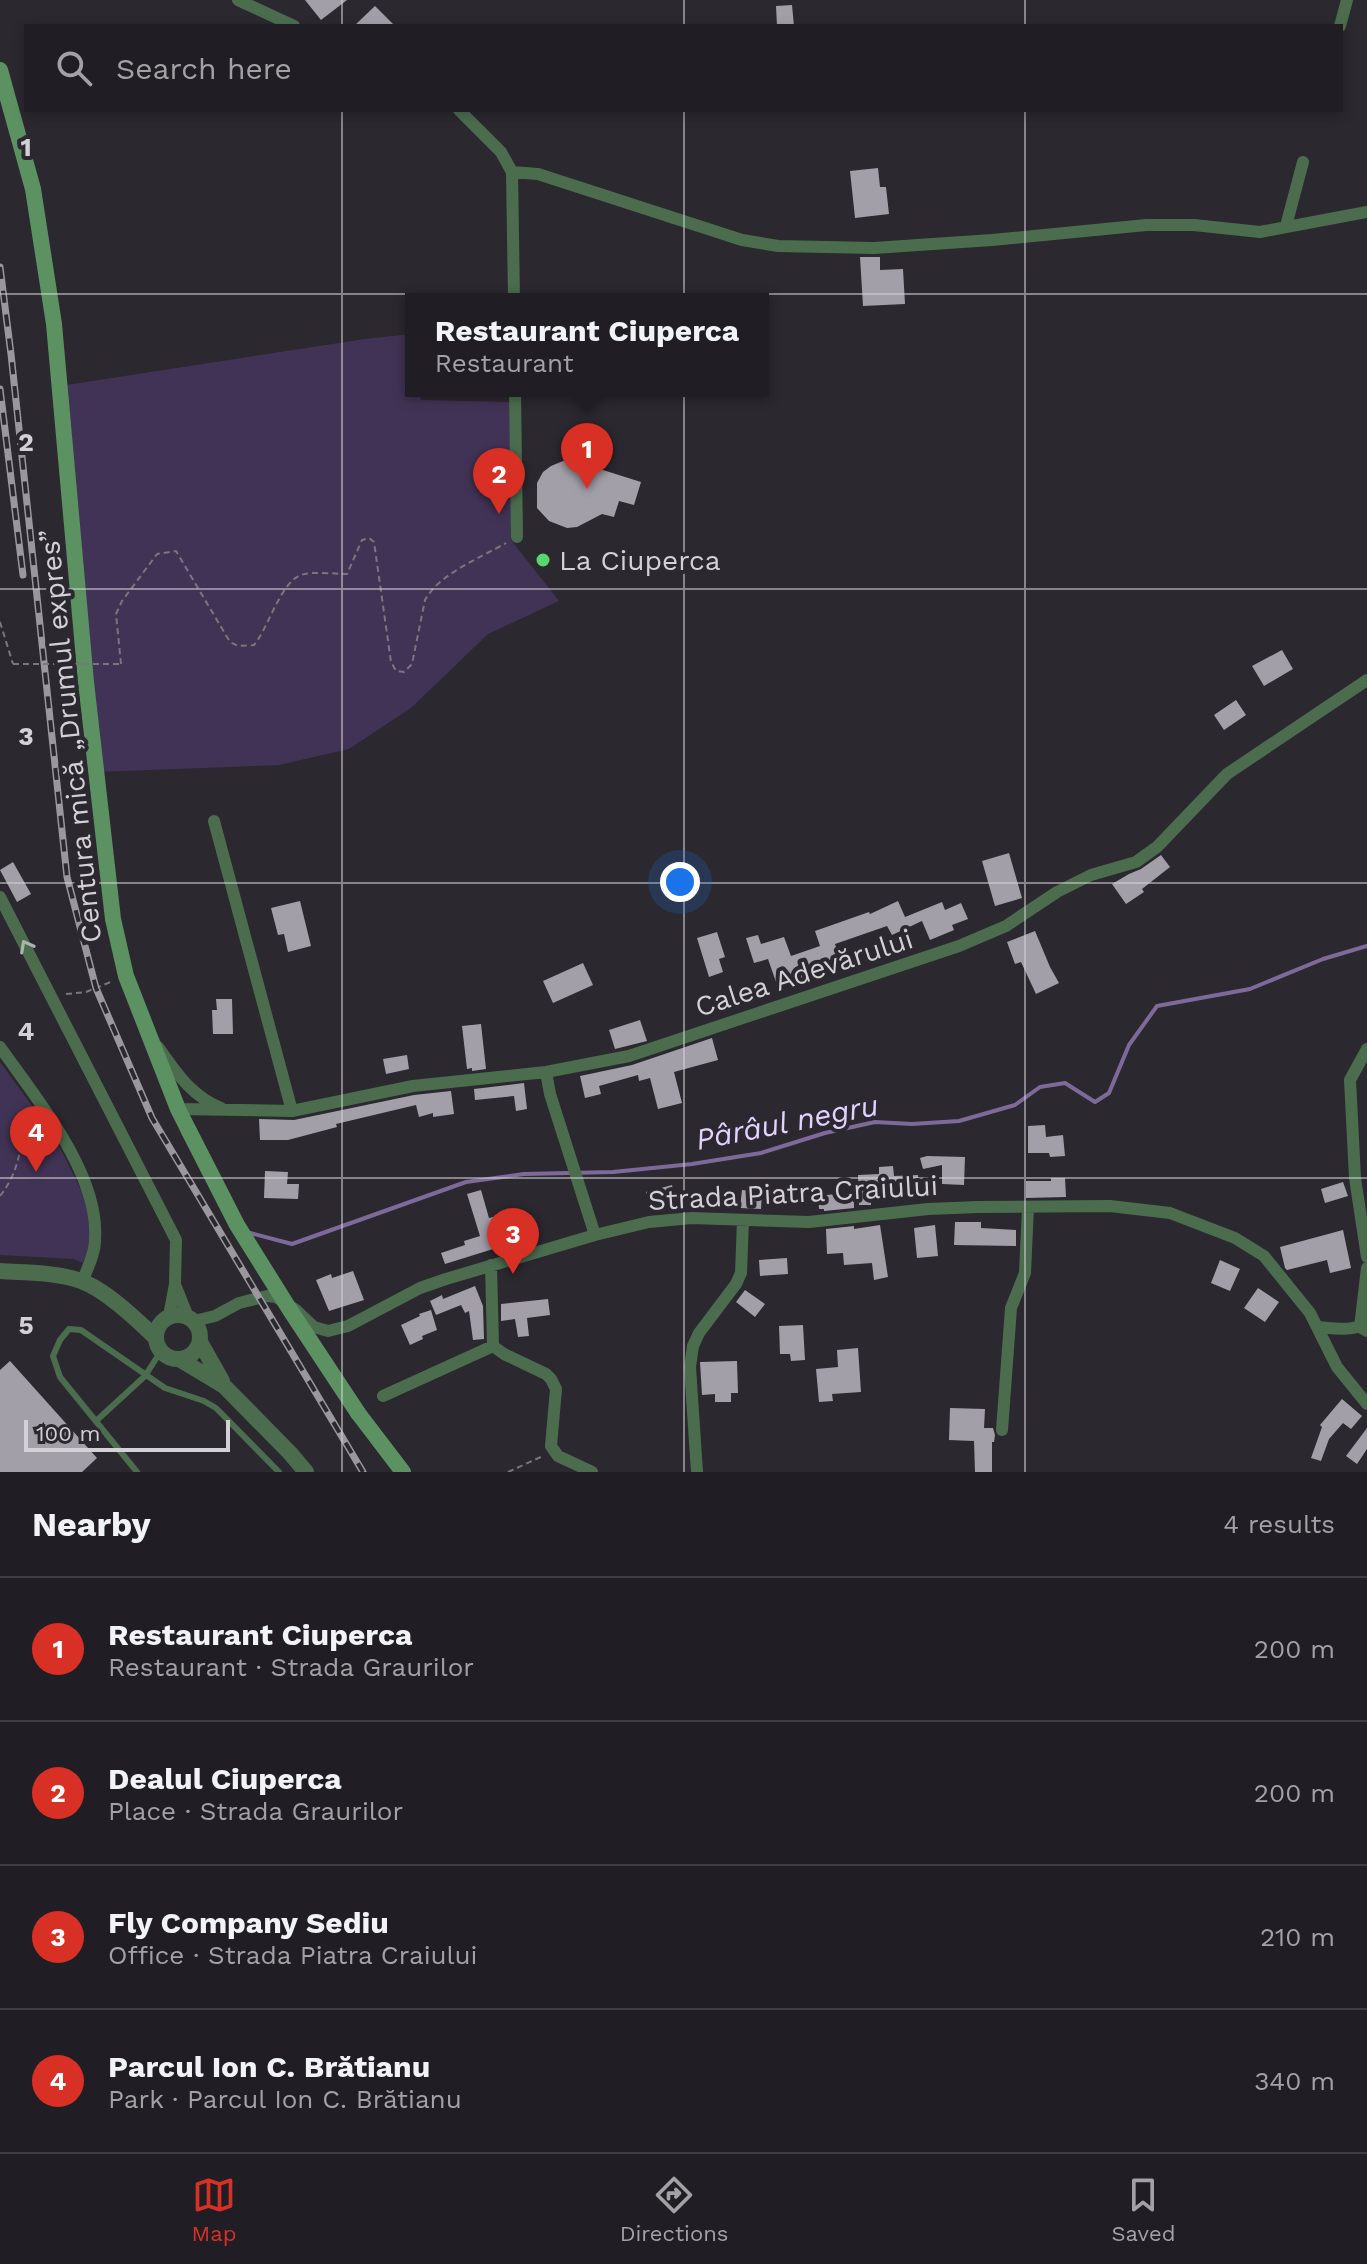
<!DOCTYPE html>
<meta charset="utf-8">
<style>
body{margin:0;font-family:"Work Sans",sans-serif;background:#28272c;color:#f1f3f6}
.scale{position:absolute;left:24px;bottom:20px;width:206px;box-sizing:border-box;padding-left:8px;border:4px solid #d3d1d6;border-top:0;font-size:22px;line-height:28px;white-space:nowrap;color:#d3d1d6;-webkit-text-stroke:6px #2b2830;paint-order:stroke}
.you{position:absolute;left:680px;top:882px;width:28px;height:28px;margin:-20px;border:6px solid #fff;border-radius:50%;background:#1a73e8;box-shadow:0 0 0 12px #1a73e833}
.badge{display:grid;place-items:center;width:52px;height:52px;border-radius:50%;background:#d93025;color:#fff;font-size:26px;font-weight:700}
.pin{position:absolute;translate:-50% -66px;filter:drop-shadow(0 2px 4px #0008)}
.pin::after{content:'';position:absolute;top:42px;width:28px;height:24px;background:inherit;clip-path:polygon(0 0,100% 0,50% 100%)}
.popup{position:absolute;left:405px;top:293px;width:364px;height:104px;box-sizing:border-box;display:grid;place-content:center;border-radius:0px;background:#201e24;filter:drop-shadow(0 2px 6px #0005);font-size:26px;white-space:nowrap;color:#a2a2a6}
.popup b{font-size:30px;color:#f1f3f6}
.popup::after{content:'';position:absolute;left:50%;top:100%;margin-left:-16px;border:16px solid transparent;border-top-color:#201e24}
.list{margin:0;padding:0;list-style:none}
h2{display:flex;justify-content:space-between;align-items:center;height:104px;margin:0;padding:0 32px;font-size:34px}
h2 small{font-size:26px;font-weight:400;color:#a2a2a6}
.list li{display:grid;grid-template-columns:52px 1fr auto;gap:24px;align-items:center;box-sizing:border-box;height:144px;padding:0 32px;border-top:2px solid #3d3c41}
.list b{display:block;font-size:30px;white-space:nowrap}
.list p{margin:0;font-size:26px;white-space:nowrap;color:#a2a2a6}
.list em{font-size:26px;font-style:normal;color:#a2a2a6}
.icon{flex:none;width:44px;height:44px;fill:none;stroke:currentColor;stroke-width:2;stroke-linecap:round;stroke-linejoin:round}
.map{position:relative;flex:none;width:1367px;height:1472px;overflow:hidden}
.search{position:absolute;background:#201e24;box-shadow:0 4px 12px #0003;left:24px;right:24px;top:24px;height:88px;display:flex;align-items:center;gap:20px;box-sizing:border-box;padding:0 28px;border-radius:0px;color:#a2a2a6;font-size:30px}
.sheet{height:680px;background:#201e24}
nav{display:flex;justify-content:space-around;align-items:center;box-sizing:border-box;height:112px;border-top:2px solid #3d3c41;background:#201e24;font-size:22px;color:#a2a2a6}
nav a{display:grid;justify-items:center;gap:4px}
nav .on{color:#d93025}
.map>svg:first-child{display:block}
</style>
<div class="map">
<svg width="1367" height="1472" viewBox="0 0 1367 1472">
<rect width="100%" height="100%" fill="#2b2830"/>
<!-- green -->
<path fill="#413355" d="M411 334V391H420L421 400 515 402 511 540 559 601 488 634 411 708 349 749 279 765 96 772 60 386 365 339Z
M0 1062 54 1136 90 1208 91 1245 83 1263 74 1259 0 1255Z"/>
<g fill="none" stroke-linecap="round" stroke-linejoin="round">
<!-- stream -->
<path stroke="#7e6a9a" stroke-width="4" d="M250 1233 292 1244 466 1182 524 1174 613 1172 692 1164 761 1153 825 1133 875 1122 912 1124 959 1121 1015 1105 1040 1087 1065 1083 1095 1102 1109 1093 1129 1045 1157 1006 1250 989 1323 959 1367 946"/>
</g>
<!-- building -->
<path fill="#a29fa9" d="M305 0H347L321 20Z
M792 5 794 26H777L776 6Z
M375 6 395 26H354Z
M878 168 880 187H886L889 214 855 218 850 171Z
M860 257H880V270L903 269 905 304 863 306Z
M568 459 641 482 634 505 619 501 614 517 602 514 577 527 567 528 549 521 537 508V483L543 472 551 466Z
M1282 650 1293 669 1264 686 1252 666Z
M1236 700 1246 715 1224 730 1214 715Z
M1009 853 1022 898 995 906 982 861Z
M1161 855 1170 867 1142 889 1144 892 1126 904 1112 884 1129 874 1141 869Z
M13 862 31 894 17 902 0 870Z
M300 901 311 946 288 952 284 934 278 935 271 908Z
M898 901 905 917 942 902 945 910 961 903 968 919 952 925 954 930 930 940 922 921 892 935 887 926 835 944 842 965 800 980 799 977 777 985 768 959 754 963 746 938 758 935 761 944 784 937 791 956 820 946 815 931 869 912 870 914Z
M1035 931 1050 967 1059 983 1036 994 1021 962 1015 964 1007 942Z
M717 932 725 957 719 959 723 972 709 977 697 938Z
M583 963 593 985 553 1003 543 981Z
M216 999H232L233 1034H213L212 1010H217Z
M640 1020 647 1041 615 1049 609 1030Z
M481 1024 486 1069 472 1071V1068L467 1069 462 1026Z
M712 1038 718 1060 674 1072 682 1103 658 1109 650 1078 639 1081 638 1075 599 1086 601 1094 585 1098 580 1076 632 1065Z
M407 1055 409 1069 386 1074 383 1059Z
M524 1083 527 1109 516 1111 514 1096 475 1100 474 1089Z
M451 1091 454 1114 433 1117V1113L419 1117 416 1105 336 1124 337 1127 288 1140H260L259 1119 294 1120 414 1095Z
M1045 1125 1046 1137 1063 1135 1065 1156 1050 1157 1049 1153H1028V1126Z
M927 1156 965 1157 964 1185 942 1184V1165L923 1169 920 1158Z
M893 1166 894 1176 918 1175 919 1199H902L901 1193 871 1196V1205H859L858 1175 879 1174V1167Z
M265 1171 288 1172 287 1184H299L298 1199 264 1198Z
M1051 1178H1065L1066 1197 1026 1198V1181H1051Z
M1343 1182 1348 1196 1325 1203 1321 1189Z
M672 1185 676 1202 650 1209 646 1192Z
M481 1190 489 1218 509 1213 516 1242 445 1264 441 1253 465 1245 464 1241 480 1236 467 1194Z
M742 1190 762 1192 761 1209 740 1208Z
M836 1194V1197L854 1196V1208L824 1211V1209H819L818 1196Z
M955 1222H981V1228L1016 1230V1246L954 1245Z
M880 1225 888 1277 874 1280 872 1263 844 1265 843 1253 827 1254 826 1229 854 1226V1229Z
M935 1225 938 1256 917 1258 914 1228Z
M1343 1230 1351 1268 1330 1273 1327 1260 1287 1270 1285 1268 1280 1247Z
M787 1258 788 1274 760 1276 759 1260Z
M1220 1260 1240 1269 1230 1291 1211 1283Z
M353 1271 364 1300 329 1311 316 1280 331 1274 332 1278Z
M475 1286 483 1306 484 1339 473 1340 469 1311 465 1313 461 1305 436 1315 430 1301 442 1295 443 1299Z
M1258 1288 1279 1302 1265 1322 1244 1308Z
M745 1290 765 1304 755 1317 736 1302Z
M548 1299 550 1315 527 1318 529 1336 518 1337 515 1319 501 1321V1304Z
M431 1310 437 1330 422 1336 423 1339 410 1345 401 1325 420 1316 419 1314Z
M803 1325 805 1360 791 1361 790 1354H780L779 1326Z
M858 1348 861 1392 832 1394 833 1401 819 1402 816 1369 838 1367 837 1350Z
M10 1361 97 1458 82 1472H0V1370Z
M737 1361 738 1393H731V1402H715V1394L702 1395 700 1362Z
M1342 1399 1362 1416 1351 1429 1343 1423 1329 1439 1321 1461 1311 1458 1322 1427 1320 1425Z
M950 1408 985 1409 984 1428H993L995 1435 994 1442H992V1472H975L974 1441 949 1440Z
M1367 1428V1449L1357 1464 1346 1456Z"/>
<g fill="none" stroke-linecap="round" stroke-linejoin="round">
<!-- path -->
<path stroke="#79767d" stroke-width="2" stroke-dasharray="6 4" stroke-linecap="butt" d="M0 622 13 664
M121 664 116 614 122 601 157 554 176 551 230 642 238 646 254 645C269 627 280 583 301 575 311 571 336 574 347 574L362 540 369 538 374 542 391 662 396 671 404 672 412 664 425 600C439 574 480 558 506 543
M66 994 86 992 113 981
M0 1196C16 1176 22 1152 22 1126
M508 1472 543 1456"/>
<!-- service -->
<path stroke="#4b6d4e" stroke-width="6" d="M96 1421 145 1376 161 1351
M137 1472 60 1377 53 1356 60 1340 69 1329 81 1330 165 1388 204 1401 216 1408 279 1472"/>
<!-- minor -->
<path stroke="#4b6d4e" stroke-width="12" d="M238 0 294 26
M1340 26 1347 0
M459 110 501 152 512 172 514 299
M512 172 538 174 742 240 778 246 874 248 992 240 1146 225H1194L1260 232 1367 212
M1286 226 1303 162
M515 391 517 537
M214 821 292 1111
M0 897 176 1240 175 1284 169 1316
M0 1047C36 1098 100 1174 95 1240 95 1254 87 1269 82 1282
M158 1047C176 1072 191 1096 221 1108
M1367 1049 1350 1080 1355 1178 1367 1257
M546 1072 550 1094 595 1235
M178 1109 292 1111 413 1086 546 1072 629 1056 959 946 1006 926 1057 892 1091 875 1136 862 1157 847 1227 774 1367 680
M491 1265 493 1346 504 1354 546 1374 551 1379 556 1389 551 1446 558 1456 592 1472
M1367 1268 1360 1327 1367 1331
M176 1287 188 1317
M194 1321 215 1316 239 1303 267 1296 276 1297 296 1310 314 1327 328 1331 348 1326 420 1288 446 1279 595 1235 649 1222 692 1218 809 1222 928 1209 978 1207 1110 1206 1170 1213 1235 1238 1264 1256 1310 1313 1337 1367 1367 1404
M1318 1327C1333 1328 1353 1332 1365 1323
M383 1396 493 1346
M1002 1430 1011 1308 1025 1273 1028 1207
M697 1472 690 1367 693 1346 699 1333 736 1284 741 1273 743 1220"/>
<!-- tertiary -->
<path stroke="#4b6d4e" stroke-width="16" d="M0 1271C26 1273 56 1272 81 1281 106 1290 137 1320 156 1338
M156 1337a22 22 0 1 1 44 0a22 22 0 1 1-44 0Z
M200 1342 222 1381
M179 1359 224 1386 290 1453 306 1472"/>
<!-- secondary -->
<path stroke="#5c9262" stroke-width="16" d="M0 70 33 189 54 324 86 682 113 919 126 976 178 1109 189 1131
M358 1413 403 1472"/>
<defs>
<path id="rail" d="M0 267 11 354 67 877 96 988 152 1118 363 1472
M0 389 23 575"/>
</defs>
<!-- rail casing -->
<use href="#rail" stroke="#9a989e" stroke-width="7"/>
<!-- rail -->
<use href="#rail" stroke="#2b2830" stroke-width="4" stroke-dasharray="12" stroke-linecap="butt"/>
<!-- path-bridge -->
<path stroke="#79767d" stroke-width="2" stroke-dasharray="6 4" stroke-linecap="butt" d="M13 664H121"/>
<!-- secondary-bridge -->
<path stroke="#5c9262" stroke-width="16" d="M189 1131 237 1225 290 1310 358 1413"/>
</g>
<!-- one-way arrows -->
<defs><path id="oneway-chevron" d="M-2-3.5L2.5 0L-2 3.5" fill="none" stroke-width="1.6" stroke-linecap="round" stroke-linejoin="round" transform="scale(2)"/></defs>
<use stroke="#aab3ad" href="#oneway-chevron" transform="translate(26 946) rotate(-118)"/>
<!-- grid -->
<path fill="none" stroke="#d3d1d6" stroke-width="2" stroke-opacity="0.55" d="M342 0V26M684 0V26M1025 0V26M342 110V1472M684 110V1472M1025 110V1472M0 294H1367M0 589H1367M0 883H1367M0 1178H1367"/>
<!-- markers -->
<circle fill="#5ad56e" stroke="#2b2830" stroke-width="3" cx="543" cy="560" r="8"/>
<g text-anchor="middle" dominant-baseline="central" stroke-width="8" stroke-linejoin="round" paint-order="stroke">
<!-- poi labels -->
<g font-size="28" fill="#d3d1d6" stroke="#2b2830" text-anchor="start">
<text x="559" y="560">La Ciuperca</text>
</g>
<!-- street labels -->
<g font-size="28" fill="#d3d1d6" stroke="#2b2830">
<text transform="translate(70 736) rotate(-96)">Centura mică „Drumul expres”</text>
<text transform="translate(804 973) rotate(-18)">Calea Adevărului</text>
<text transform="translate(793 1193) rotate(-3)">Strada Piatra Craiului</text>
</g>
<!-- water labels -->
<g font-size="30" font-style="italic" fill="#e3d2ff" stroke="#2b2830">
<text transform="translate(787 1122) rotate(-11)">Pârâul negru</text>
</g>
</g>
<g font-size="26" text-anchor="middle" font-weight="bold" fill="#d3d1d6" stroke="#2b2830" stroke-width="8" stroke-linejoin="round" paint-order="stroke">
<text x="26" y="156">1</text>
<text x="26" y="451">2</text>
<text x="26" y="745">3</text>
<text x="26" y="1040">4</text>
<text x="26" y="1334">5</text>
</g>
</svg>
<div class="scale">100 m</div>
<div class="you"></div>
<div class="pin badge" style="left:587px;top:489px">1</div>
<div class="popup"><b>Restaurant Ciuperca</b>Restaurant</div>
<div class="pin badge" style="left:499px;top:514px">2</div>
<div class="pin badge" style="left:513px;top:1274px">3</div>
<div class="pin badge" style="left:36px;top:1172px">4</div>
<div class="search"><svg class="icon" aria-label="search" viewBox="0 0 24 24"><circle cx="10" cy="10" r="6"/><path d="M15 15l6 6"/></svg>Search here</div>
</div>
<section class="sheet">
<h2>Nearby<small>4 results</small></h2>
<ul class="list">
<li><span class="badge">1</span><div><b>Restaurant Ciuperca</b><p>Restaurant · Strada Graurilor</p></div><em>200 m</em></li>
<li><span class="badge">2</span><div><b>Dealul Ciuperca</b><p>Place · Strada Graurilor</p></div><em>200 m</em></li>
<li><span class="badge">3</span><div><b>Fly Company Sediu</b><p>Office · Strada Piatra Craiului</p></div><em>210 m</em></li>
<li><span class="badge">4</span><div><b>Parcul Ion C. Brătianu</b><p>Park · Parcul Ion C. Brătianu</p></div><em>340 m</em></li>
</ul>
</section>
<nav>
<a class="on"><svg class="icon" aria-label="map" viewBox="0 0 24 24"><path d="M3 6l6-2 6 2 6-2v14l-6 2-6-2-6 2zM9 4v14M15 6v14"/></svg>Map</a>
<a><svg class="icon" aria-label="directions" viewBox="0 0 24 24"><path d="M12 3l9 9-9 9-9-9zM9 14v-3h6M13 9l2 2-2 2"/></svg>Directions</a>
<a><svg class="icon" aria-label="saved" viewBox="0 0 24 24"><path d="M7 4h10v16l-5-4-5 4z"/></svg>Saved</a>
</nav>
